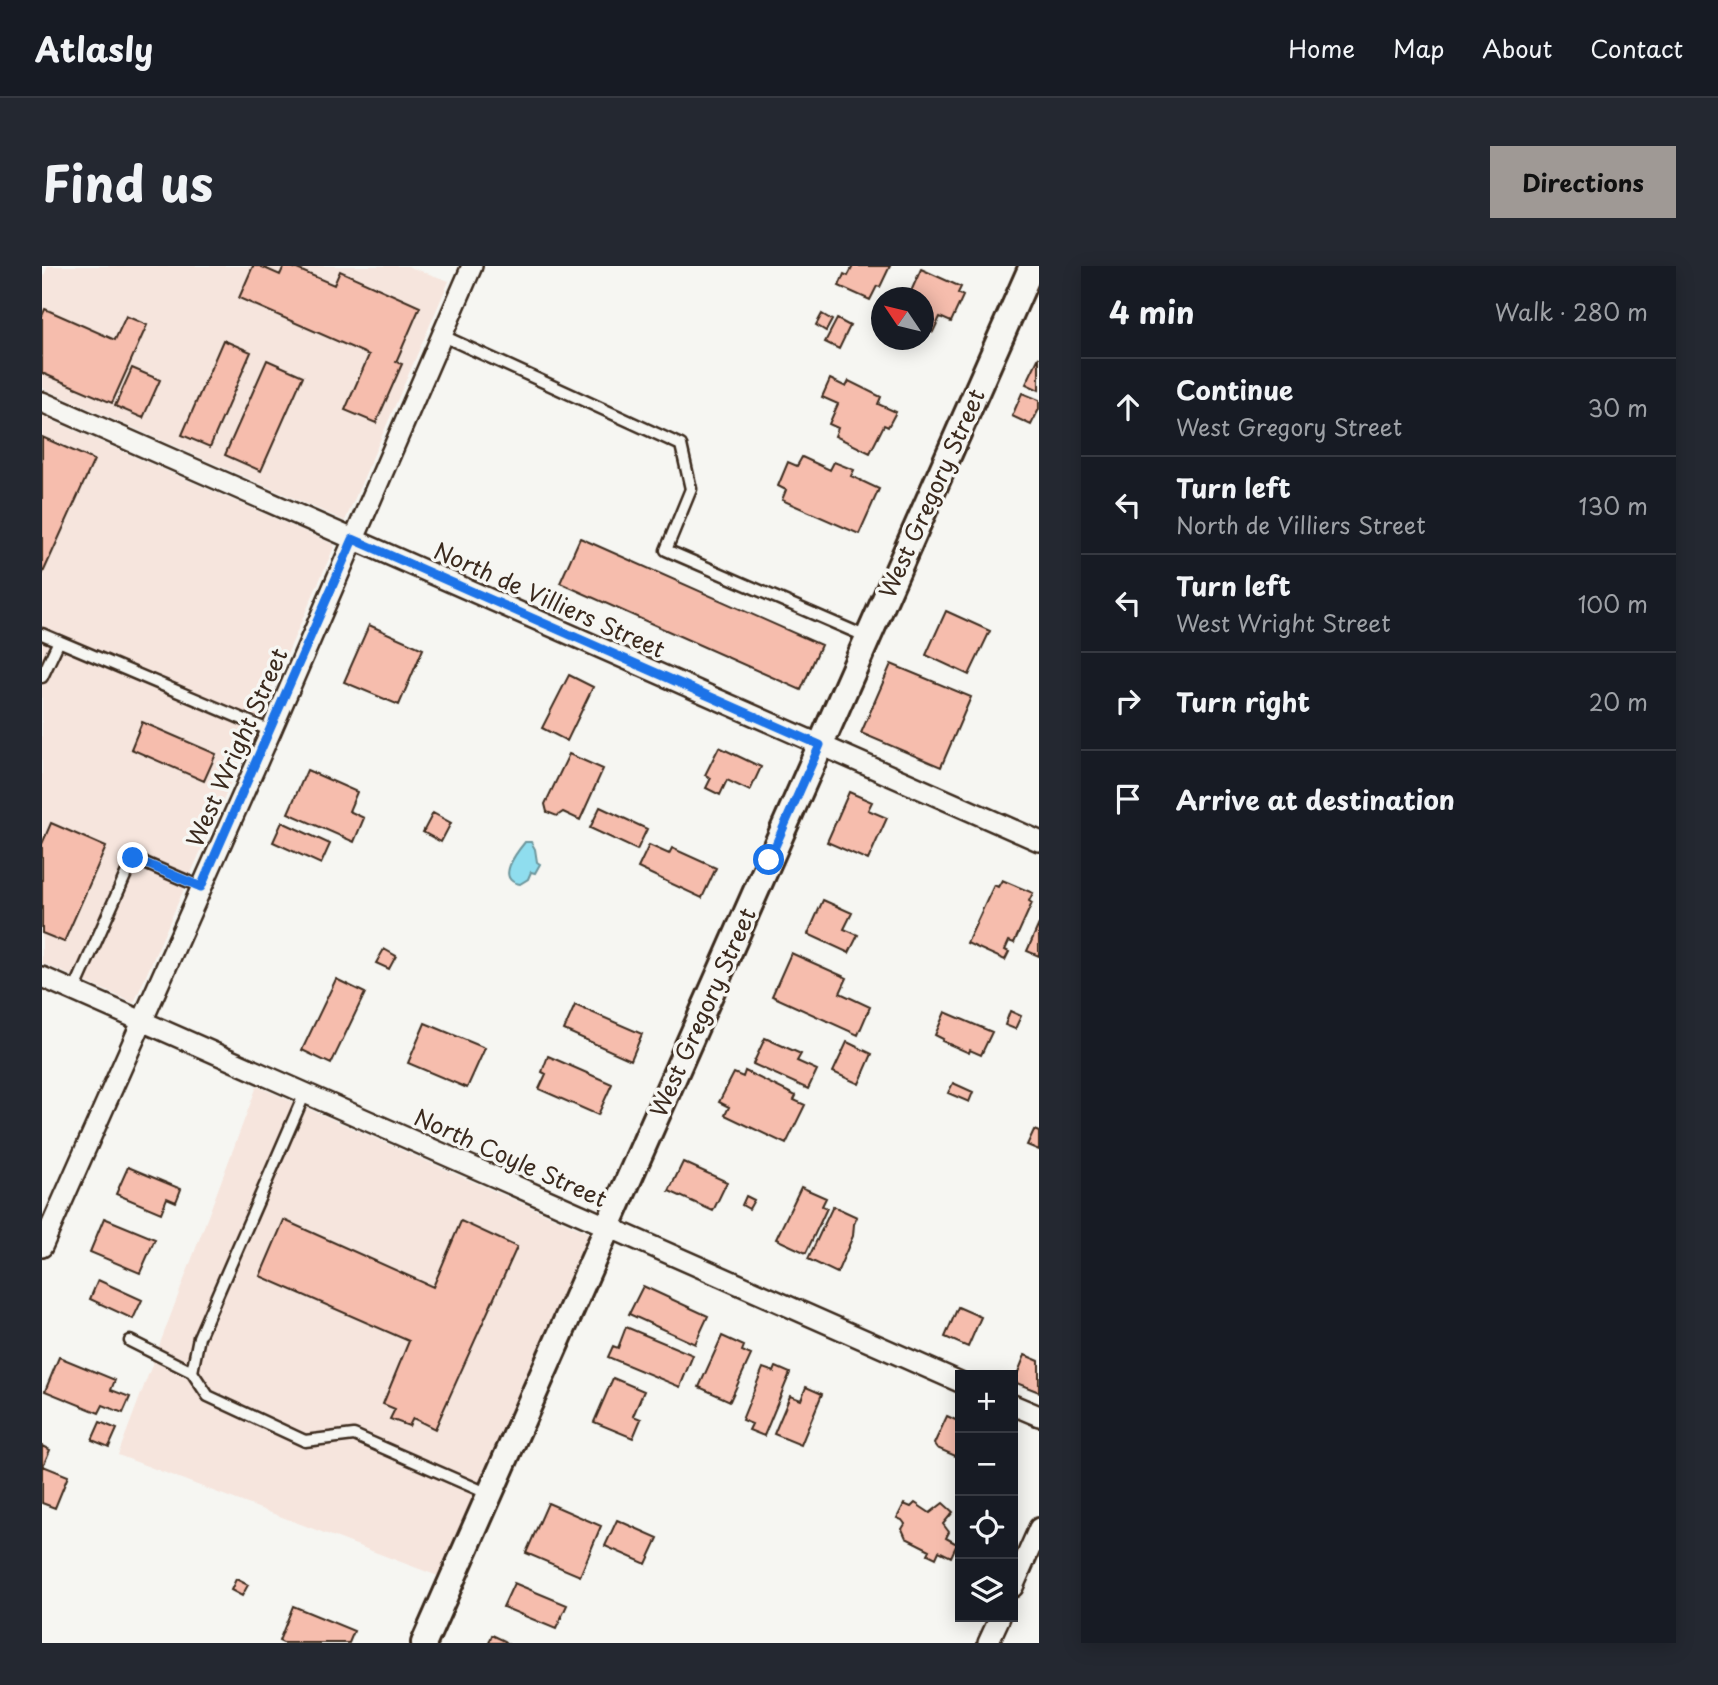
<!DOCTYPE html>
<meta charset="utf-8">
<style>
body{margin:0;font-family:"Playpen Sans",sans-serif;background:#242831;color:#f1f3f6}
.controls{position:absolute;right:21px;bottom:21px;display:grid;overflow:hidden;border-radius:0px;box-shadow:0 4px 18px #0003}
.controls button{width:63px;height:63px;display:grid;place-items:center;padding:0;border:0;border-bottom:2px solid #363941;background:#171b24;color:#f1f3f6;font:35px sans-serif}
.compass{position:absolute;left:829px;top:21px;width:63px;height:63px;border-radius:50%;background:#171b24;box-shadow:0 4px 18px #0003;rotate:305deg}
.stop{position:absolute;width:21px;height:21px;margin:-16px;border:5px solid #1a73e8;border-radius:50%;background:#fff}
.stop.end{background:#1a73e8;border-color:#fff;box-shadow:0 2px 7px #0008}
.list{margin:0;padding:0;list-style:none}
h2{display:flex;justify-content:space-between;align-items:center;height:91px;margin:0;padding:0 28px;font-size:30px}
h2 small{font-size:23px;font-weight:400;color:#9ea1a6}
.list li{display:grid;grid-template-columns:46px 1fr auto;gap:21px;align-items:center;box-sizing:border-box;height:98px;padding:0 28px;border-top:2px solid #363941}
.list b{display:block;font-size:26px;white-space:nowrap}
.list p{margin:0;font-size:23px;white-space:nowrap;color:#9ea1a6}
.list em{font-size:23px;font-style:normal;color:#9ea1a6}
.icon{flex:none;width:38px;height:38px;fill:none;stroke:currentColor;stroke-width:2;stroke-linecap:round;stroke-linejoin:round}
.map{position:relative;flex:none;width:997px;height:1377px;overflow:hidden;border-radius:0px}
header{display:flex;align-items:center;gap:42px;box-sizing:border-box;height:98px;padding:0 35px;background:#171b24;border-bottom:2px solid #363941}
header strong{font-size:33px}
nav{display:flex;gap:38px;margin-inline-start:auto;font-size:24px}
.intro{display:flex;align-items:center;justify-content:space-between;box-sizing:border-box;height:168px;padding:0 42px}
h1{margin:0;font-size:49px}
.button{padding:18px 32px;border-radius:0px;background:#9f9995;color:#111;font-size:24px;font-weight:700}
main{display:flex;gap:42px;padding:0 42px}
aside{flex:1;background:#171b24;border-radius:0px;box-shadow:0 4px 18px #0003}
.map>svg:first-child{display:block}
</style>
<header>
<strong>Atlasly</strong>
<nav><a>Home</a><a>Map</a><a>About</a><a>Contact</a></nav>
</header>
<div class="intro"><h1>Find us</h1><a class="button">Directions</a></div>
<main>
<div class="map">
<svg width="997" height="1377" viewBox="0 0 997 1377">
<rect width="100%" height="100%" fill="#f6f6f2"/>
<filter id="ink" filterUnits="userSpaceOnUse"><feTurbulence type="fractalNoise" baseFrequency=".0143" numOctaves="2"/><feDisplacementMap in="SourceGraphic" scale="14" xChannelSelector="R" yChannelSelector="G"/><feConvolveMatrix kernelMatrix="1 2 1 2 8 2 1 2 1" color-interpolation-filters="sRGB"/></filter>
<g filter="url(#ink)">
<!-- built -->
<path fill="#f6e5dd" d="M6 0H365L407 15 303 255 0 122V14Z
M0 150 293 279 92 737 0 697Z
M215 820 547 967 396 1310 76 1189Z"/>
<!-- water -->
<path fill="#8fddee" stroke="#6d959b" stroke-width="2" d="M483 576H489L493 583 495 596 498 598 493 607 489 606 486 613 478 618C453 614 474 587 483 576Z"/>
<!-- building -->
<path fill="#f6bdad" stroke="#3b2a1e" stroke-width="2" d="M211 0H218L238 9 242 0H248L292 19 298 5 378 41 354 96 360 98 334 157 303 144 327 89 197 32Z
M811 0H848L838 21 835 20 828 34 797 20 802 8 806 10Z
M879 3 919 21 916 27 921 30 909 56 898 51 891 66 881 61V32H866Z
M851 25 866 32H848Z
M3 43 73 74 84 50 105 59 70 137 0 107V50Z
M780 48 790 54 784 65 774 59Z
M795 53 808 60 797 83 783 76Z
M181 74 209 86 168 181 140 169Z
M997 91V124L984 118Z
M225 94 261 110 219 205 183 189Z
M90 102 118 114 101 152 73 140Z
M788 113 804 121 807 115 839 131 836 138 854 146 846 161 842 159 828 187 793 170 796 162 787 158 796 138 780 131Z
M980 127 997 134V143L989 159 970 150Z
M0 171 52 194 0 309Z
M760 191 788 204 792 196 812 204 809 210 837 223 817 268 740 234 744 224 736 220 746 196 755 200Z
M538 272 779 379 759 424 518 317Z
M904 345 948 365 927 409 884 389Z
M327 359 381 383 357 439 302 416Z
M849 398 929 431 899 501 819 467Z
M527 409 551 421 525 475 500 462Z
M100 456 174 488 162 515 89 483Z
M677 481 719 501 708 525 685 514 678 529 664 522 669 512 663 509Z
M527 488 561 503 538 554 521 546 515 550 505 546 503 538Z
M265 504 315 526 307 545 322 552 312 576 246 547Z
M807 526 830 536 826 544 845 552 826 594 785 576Z
M558 541 605 563 595 584 548 562Z
M391 547 409 557 399 576 381 566Z
M240 556 288 578 279 598 231 576Z
M9 557 64 581 22 676 0 667V578Z
M607 579 627 588 630 582 674 602 660 632 596 602Z
M960 614 991 627 987 635 990 637 972 677 967 675 963 684 967 686 963 694 925 677 952 619 956 621Z
M781 634 810 647 802 663 816 669 807 687 766 668Z
M997 658V690L985 685Z
M342 683 354 690 347 703 334 697Z
M749 687 805 712 798 727 828 741 816 769 730 730Z
M294 713 323 727 289 798 260 784Z
M533 739 600 768 589 794 522 764Z
M968 745 979 750 973 763 963 759Z
M903 746 950 766 939 789 928 784 927 787 900 775 901 773 893 769Z
M383 757 443 782 425 822 366 797Z
M723 772 759 788 755 795 775 804 766 823 711 798Z
M805 776 830 788 817 818 791 806Z
M506 790 570 818 556 849 497 823 504 808 500 806Z
M703 805 754 830 752 834 763 839 744 878 683 849 687 841 677 836 692 807 701 811Z
M911 817 931 826 927 836 906 827Z
M992 864 997 866V884L985 879Z
M641 896 685 916 671 945 627 925Z
M86 901 139 923 134 936 125 932 119 947 74 928Z
M759 921 784 932 780 940 785 942 764 987 734 973Z
M704 930 712 934 707 943 700 939Z
M791 940 815 951 812 958 811 970 795 1007 766 993Z
M62 952 113 973 98 1007 48 986Z
M242 954 391 1021 419 955 475 981 393 1163 371 1152 367 1160 348 1153 353 1143 341 1138 367 1075 218 1010Z
M56 1014 100 1034 91 1053 48 1033Z
M601 1020 666 1050 653 1078 587 1048Z
M916 1041 939 1051 926 1081 903 1071Z
M584 1061 651 1089 638 1121 566 1091 571 1080 576 1082Z
M680 1070 702 1080 700 1085 709 1089 688 1135 657 1121Z
M983 1089 997 1095V1126L972 1116Z
M17 1091 73 1114 69 1124 88 1131 81 1147 61 1139 57 1147 3 1125Z
M734 1101 748 1107 722 1170 707 1164 710 1158 700 1154 721 1102 732 1106Z
M571 1112 602 1125 591 1150 599 1153 591 1172 552 1156Z
M764 1121 780 1128 759 1179 732 1168 748 1130 759 1134Z
M905 1150 918 1156V1192L895 1182 892 1178Z
M58 1156 75 1163 67 1181 50 1174Z
M0 1180 8 1184 1 1200 26 1210 13 1242 0 1237Z
M506 1237 559 1260 538 1310 484 1287Z
M873 1237 888 1247 901 1237 911 1246 901 1258 907 1266 904 1272 915 1278 909 1291 897 1285 894 1292 886 1288 888 1284 864 1272 860 1263 863 1258 860 1254 855 1252 862 1238 869 1241Z
M575 1254 616 1272 604 1298 563 1280Z
M194 1313 206 1319 200 1330 189 1324Z
M472 1317 525 1339 514 1363 461 1341Z
M251 1340 312 1365 307 1377H241L237 1375Z
M450 1369 463 1375 465 1377H447Z"/>
<g fill="none" stroke-linecap="round" stroke-linejoin="round">
<defs>
<path id="service" d="M399 69 639 179 649 223 624 284 825 371
M0 368 229 465
M0 411 17 375
M32 725 91 592 159 621
M263 827 157 1071 150 1106 166 1130 263 1175 312 1169 447 1228
M88 1075 150 1106"/>
<path id="minor" d="M0 136 997 575
M0 711 918 1116
M0 981 229 465 430 0
M971 1139 997 1150
M971 1321 997 1262
M946 1377 958 1351"/>
<path id="tertiary" d="M382 1377 990 0"/>
</defs>
<!-- service casing -->
<use href="#service" stroke="#3b2a1e" stroke-width="15"/>
<!-- minor casing -->
<use href="#minor" stroke="#3b2a1e" stroke-width="24"/>
<!-- tertiary casing -->
<use href="#tertiary" stroke="#3b2a1e" stroke-width="30"/>
<!-- service -->
<use href="#service" stroke="#f6f6f2" stroke-width="10"/>
<!-- minor -->
<use href="#minor" stroke="#f6f6f2" stroke-width="19"/>
<!-- tertiary -->
<use href="#tertiary" stroke="#f6f6f2" stroke-width="24"/>
</g>
</g>
<g fill="none" stroke-linecap="round" stroke-linejoin="round" filter="url(#ink)">
<!-- route -->
<path stroke="#1a73e8" stroke-width="9" d="M91 592 159 621 311 273 778 479 727 594"/>
</g>
<g text-anchor="middle" dominant-baseline="central" stroke-width="7" stroke-linejoin="round" paint-order="stroke">
<!-- street labels -->
<g font-size="23" fill="#3b2a1e" stroke="#f6f6f2">
<text transform="translate(889 227) rotate(-66)">West Gregory Street</text>
<text transform="translate(508 333) rotate(24)">North de Villiers Street</text>
<text transform="translate(194 481) rotate(-66)">West Wright Street</text>
<text transform="translate(660 746) rotate(-66)">West Gregory Street</text>
<text transform="translate(469 891) rotate(24)">North Coyle Street</text>
</g>
</g>
</svg>
<div class="controls">
<button>+</button>
<button>−</button>
<button><svg class="icon" aria-label="locate" viewBox="0 0 24 24"><circle cx="12" cy="12" r="6"/><path d="M12 2v4M12 18v4M2 12h4M18 12h4"/></svg></button>
<button><svg class="icon" aria-label="layers" viewBox="0 0 24 24"><path d="M12 4l9 5-9 5-9-5zM3 14l9 5 9-5"/></svg></button>
</div>
<svg class="compass" viewBox="-18 -18 36 36"><path d="M0-13l5 13h-10z" fill="#e53935"/><path d="M0 13l5-13h-10z" fill="#9ea1a6"/></svg>
<div class="stop" style="left:727px;top:594px"></div>
<div class="stop end" style="left:91px;top:592px"></div>
</div>
<aside>
<h2>4 min<small>Walk · 280 m</small></h2>
<ul class="list">
<li><svg class="icon" aria-label="ahead" viewBox="0 0 24 24"><path d="M12 20V5M6 11l6-6 6 6"/></svg><div><b>Continue</b><p>West Gregory Street</p></div><em>30 m</em></li>
<li><svg class="icon" aria-label="left" viewBox="0 0 24 24"><path d="M17 20v-9H6M10 6l-5 5 5 5"/></svg><div><b>Turn left</b><p>North de Villiers Street</p></div><em>130 m</em></li>
<li><svg class="icon" aria-label="left" viewBox="0 0 24 24"><path d="M17 20v-9H6M10 6l-5 5 5 5"/></svg><div><b>Turn left</b><p>West Wright Street</p></div><em>100 m</em></li>
<li><svg class="icon" aria-label="right" viewBox="0 0 24 24"><path d="M7 20v-9h11M14 6l5 5-5 5"/></svg><div><b>Turn right</b></div><em>20 m</em></li>
<li><svg class="icon" aria-label="arrive" viewBox="0 0 24 24"><path d="M6 21V4h12l-3 4 3 4H6"/></svg><div><b>Arrive at destination</b></div></li>
</ul>
</aside>
</main>
